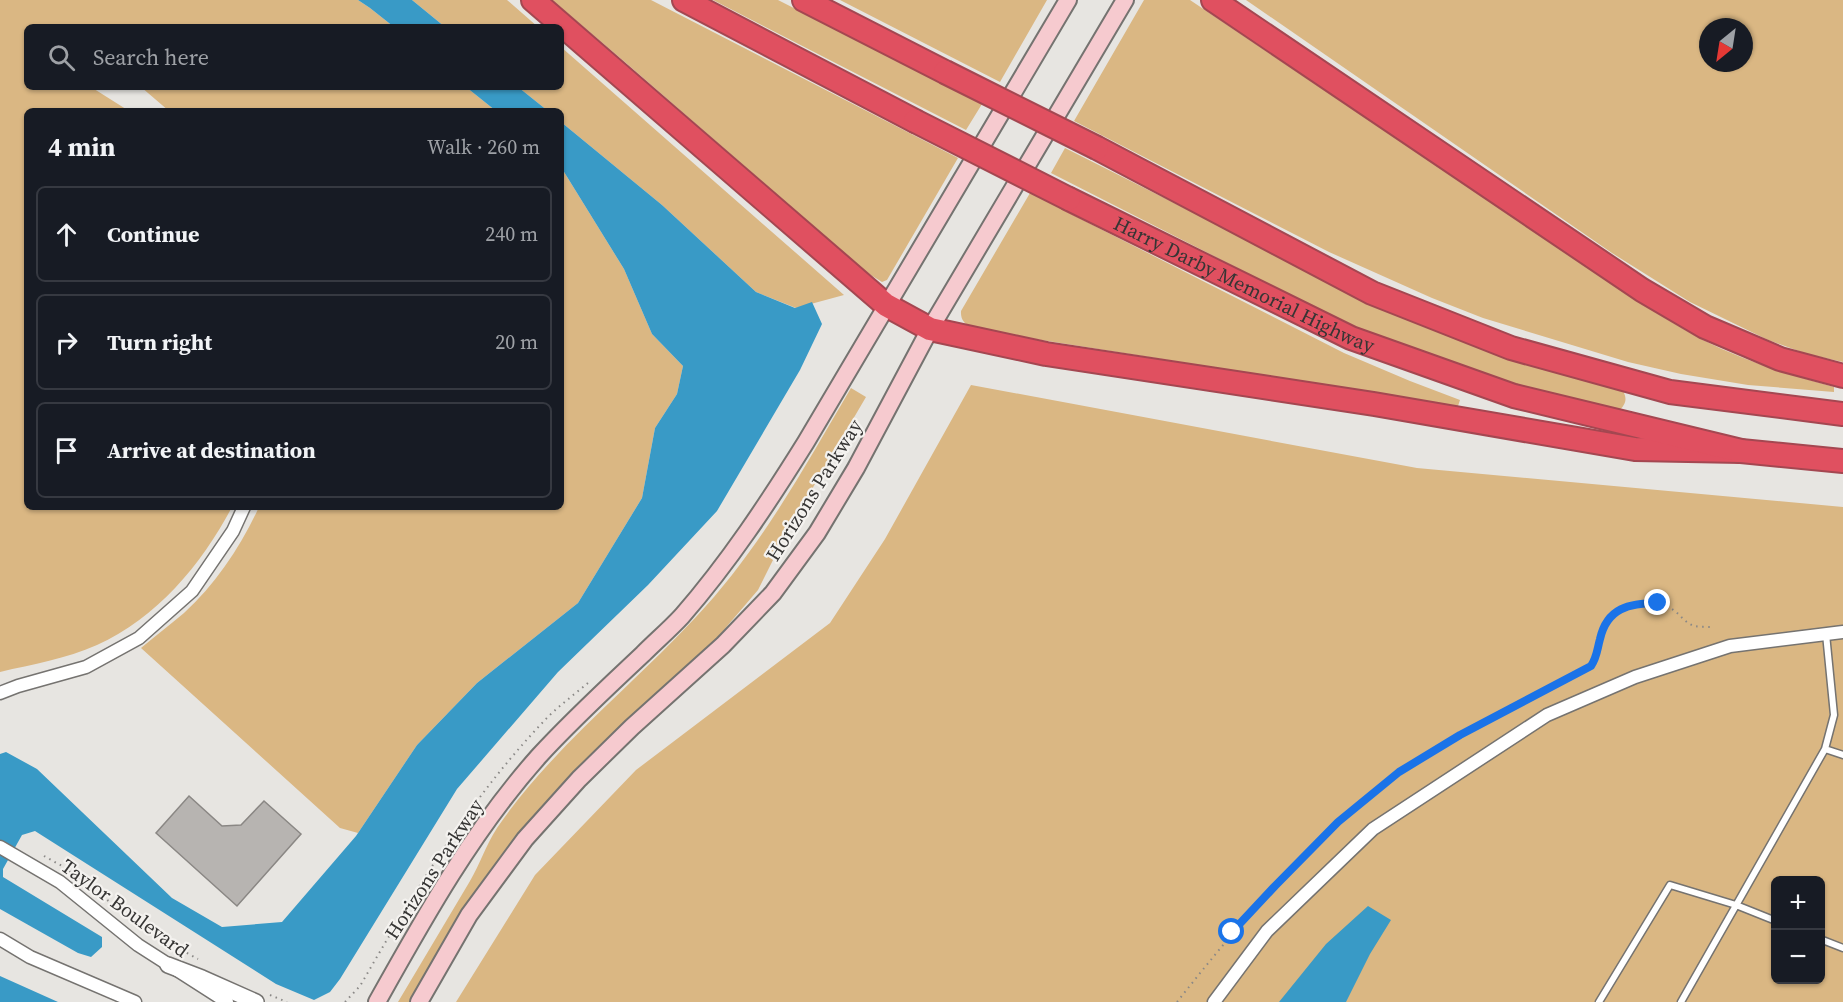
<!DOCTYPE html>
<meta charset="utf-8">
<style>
body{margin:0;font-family:"Source Serif 4",serif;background:#242831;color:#f1f3f6}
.controls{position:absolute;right:18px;bottom:18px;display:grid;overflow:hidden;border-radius:9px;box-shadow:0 2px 4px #0004}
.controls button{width:54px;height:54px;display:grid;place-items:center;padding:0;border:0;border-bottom:2px solid #363941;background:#171b24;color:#f1f3f6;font:30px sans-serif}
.compass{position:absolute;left:1699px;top:18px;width:54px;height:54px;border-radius:50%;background:#171b24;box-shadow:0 2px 4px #0004;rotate:210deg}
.stop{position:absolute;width:18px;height:18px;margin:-14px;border:4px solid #1a73e8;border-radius:50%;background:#fff}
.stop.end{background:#1a73e8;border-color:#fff;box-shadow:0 2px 6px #0008}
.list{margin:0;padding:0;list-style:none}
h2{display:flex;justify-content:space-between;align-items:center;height:78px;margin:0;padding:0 24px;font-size:26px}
h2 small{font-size:20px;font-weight:400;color:#9ea1a6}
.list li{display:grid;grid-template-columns:39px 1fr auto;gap:18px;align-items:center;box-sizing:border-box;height:96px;margin:0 12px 12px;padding:0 12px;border:2px solid #363941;border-radius:9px}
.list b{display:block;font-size:22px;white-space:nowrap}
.list em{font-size:20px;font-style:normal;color:#9ea1a6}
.icon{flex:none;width:33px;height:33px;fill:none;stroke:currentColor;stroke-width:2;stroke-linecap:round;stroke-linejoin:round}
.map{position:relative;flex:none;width:1843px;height:1002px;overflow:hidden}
.search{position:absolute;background:#171b24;box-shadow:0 2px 4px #0004;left:24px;top:24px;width:540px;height:66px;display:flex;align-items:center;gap:15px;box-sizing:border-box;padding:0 21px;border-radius:9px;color:#9ea1a6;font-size:22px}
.panel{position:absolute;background:#171b24;box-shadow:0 2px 4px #0004;left:24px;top:108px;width:540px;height:402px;border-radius:9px}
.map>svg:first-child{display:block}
</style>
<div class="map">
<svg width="1843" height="1002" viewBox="0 0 1843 1002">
<rect width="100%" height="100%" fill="#e7e5e1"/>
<!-- green -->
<path fill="#dab783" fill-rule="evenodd" d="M0 0H358L370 8 394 27H27V87H91L129 111H27V507H232C202 564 157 618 97 645 66 659 33 664 0 672Z
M412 0H507L538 27H445Z
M552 0H651L958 158 887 280 882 282 866 272 626 63Z
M713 0H778L982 104 966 130Z
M840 0H1047L1000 82Z
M1144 0H1190L1647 307C1666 318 1684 330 1703 340 1745 361 1790 375 1834 387V392L1748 385 1681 374 1628 362 1483 318 1432 298 1329 252 1074 121Z
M1246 0H1843V362L1807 354 1768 340 1690 302 1612 253ZM1708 27H1744V63H1708Z
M561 47 844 295 796 308 756 292 662 205 561 122V111H548L518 87H561Z
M141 87H466L496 111H169Z
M1065 148 1333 283 1622 389C1628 399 1626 404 1618 412L1519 391 1365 333 1051 173Z
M561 167 624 269 652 334 683 366 677 394 655 428 642 498 578 603 477 683 417 745 358 833 340 828 141 648C155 636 170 625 184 613 216 584 241 546 259 507H561Z
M1030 193 1344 353 1410 381 1460 400 1458 406 990 332C977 328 960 328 961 311Z
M971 385 1417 468 1843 507V1002H456L535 875 636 770 830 623 885 539ZM1776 880H1820V980H1776Z
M851 388 866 397 788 530 758 590 716 639 597 752 443 947 410 1002H398C422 962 446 921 470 881 480 864 486 845 497 828 551 749 631 687 696 617 760 549 804 468 851 388Z"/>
<!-- water -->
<path fill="#399ac6" d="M358 0H412L445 27H394L370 8Z
M466 87H518L548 111H496Z
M561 122 662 205 756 292 795 308 812 302 822 324 800 370 717 511 648 585 558 672 457 789 340 979 330 992 314 1000 276 984 35 831 22 835 3 869V877L102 937V947L91 957 78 953 0 909V754L6 752 37 769 172 898 222 927 282 922 356 836 417 745 477 683 578 603 642 498 655 428 677 394 683 366 652 334 624 269 561 167Z
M1368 906 1391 920 1370 954 1346 1002H1279L1326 944Z
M0 976 58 1002H0Z"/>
<!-- building -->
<path fill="#b7b4b1" stroke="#8a8784" stroke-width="1.5" d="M189 796 222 826 241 825 264 801 301 834 237 906 156 833Z"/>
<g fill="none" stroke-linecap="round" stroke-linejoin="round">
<defs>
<path id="service" d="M1825 749 1834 715 1826 634
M1820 939 1843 948
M1599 1002 1670 885 1736 905 1776 921
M1681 1002 1825 749 1843 755"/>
<path id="minor" d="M0 693 18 686 86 667 139 638 192 591 233 531 244 507
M0 847 60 882 138 945 227 1002
M0 939 30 957 135 1002
M1214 1002 1267 931 1373 829 1547 715 1635 677 1730 646 1843 632"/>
<path id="tertiary" d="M168 965 202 978 256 1002"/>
<path id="secondary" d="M377 1002C425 916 473 830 539 756 572 720 608 687 643 654 656 641 670 629 682 616 729 562 768 503 806 442L1068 0
M419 1002 469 915 525 839 579 779 632 727 723 645 773 593 817 533 856 468 930 329 1125 0"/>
<g id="motorway">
<path d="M533 0 886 305 930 329 1046 354 1374 404 1635 449 1741 451"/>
<path d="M684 0 915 121"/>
<path d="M804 0 945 72"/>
<path d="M1213 0 1642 290 1705 327 1780 359 1843 376"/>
<path d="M1097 148 1372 293 1511 348 1670 392 1843 414"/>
<path id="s1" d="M1069 199 1351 338 1514 396 1741 451 1843 461"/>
</g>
</defs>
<!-- service casing -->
<use href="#service" stroke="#757370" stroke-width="9"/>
<!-- minor casing -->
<use href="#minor" stroke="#757370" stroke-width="15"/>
<!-- tertiary casing -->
<use href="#tertiary" stroke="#757370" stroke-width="18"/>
<!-- secondary casing -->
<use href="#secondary" stroke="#757370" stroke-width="20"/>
<!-- motorway casing -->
<use href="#motorway" stroke="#a44751" stroke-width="26"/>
<!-- path -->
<path stroke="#8a8886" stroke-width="2" stroke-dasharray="1.5 4.5" stroke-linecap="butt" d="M44 856 62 866
M69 871 81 879 145 930 198 959
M270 995 287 1002
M345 1002 360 986C415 891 468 801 544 721 557 707 574 695 589 682
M1177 1002C1234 930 1294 858 1365 800 1377 790 1388 779 1400 771 1460 730 1527 700 1591 666 1600 653 1598 637 1606 623 1617 602 1653 597 1672 609 1680 614 1685 623 1694 626 1700 627 1707 627 1713 627"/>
<!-- service -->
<use href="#service" stroke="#fff" stroke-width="6"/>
<!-- minor -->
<use href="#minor" stroke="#fff" stroke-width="12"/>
<!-- tertiary -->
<use href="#tertiary" stroke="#fff" stroke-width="15"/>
<!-- secondary -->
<use href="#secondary" stroke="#f6cacf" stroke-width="16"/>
<!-- motorway -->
<use href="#motorway" stroke="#e05060" stroke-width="22"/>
<defs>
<path id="motorway-bridge" d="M945 72 1097 148
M915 121 1069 199"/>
</defs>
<!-- motorway-bridge casing -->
<use href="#motorway-bridge" stroke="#a44751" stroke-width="26" stroke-linecap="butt"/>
<!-- motorway-bridge -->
<use href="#motorway-bridge" stroke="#e05060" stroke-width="22"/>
</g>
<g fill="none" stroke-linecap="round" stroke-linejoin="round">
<!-- route -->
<path stroke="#1a73e8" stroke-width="8" d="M1232 932 1275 886 1338 822 1399 772 1460 735 1591 666C1597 657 1597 650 1600 639 1607 608 1629 603 1658 603"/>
</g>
<g text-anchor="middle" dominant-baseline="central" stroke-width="4.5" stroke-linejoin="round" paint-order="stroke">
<!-- street labels -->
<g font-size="20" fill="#363534" stroke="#f4f2ef">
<text stroke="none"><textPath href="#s1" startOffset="195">Harry Darby Memorial Highway</textPath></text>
<text transform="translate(814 490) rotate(-58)">Horizons Parkway</text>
<text transform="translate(434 869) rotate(-57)">Horizons Parkway</text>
<text transform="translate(125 908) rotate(36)">Taylor Boulevard</text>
</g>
</g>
</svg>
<div class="controls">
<button>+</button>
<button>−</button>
</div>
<svg class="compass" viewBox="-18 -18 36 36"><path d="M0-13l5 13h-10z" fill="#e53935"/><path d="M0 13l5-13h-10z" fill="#9ea1a6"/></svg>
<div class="stop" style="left:1232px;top:932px"></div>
<div class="stop end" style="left:1658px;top:603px"></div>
<div class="search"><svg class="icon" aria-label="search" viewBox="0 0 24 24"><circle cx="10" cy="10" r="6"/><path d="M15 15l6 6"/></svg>Search here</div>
<section class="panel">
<h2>4 min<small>Walk · 260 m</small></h2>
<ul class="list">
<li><svg class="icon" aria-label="ahead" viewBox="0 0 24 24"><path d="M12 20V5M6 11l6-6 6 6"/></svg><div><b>Continue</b></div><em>240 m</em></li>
<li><svg class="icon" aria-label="right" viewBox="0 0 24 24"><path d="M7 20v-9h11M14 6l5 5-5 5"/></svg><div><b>Turn right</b></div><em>20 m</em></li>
<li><svg class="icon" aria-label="arrive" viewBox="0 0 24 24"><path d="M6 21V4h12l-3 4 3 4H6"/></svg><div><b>Arrive at destination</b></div></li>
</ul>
</section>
</div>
